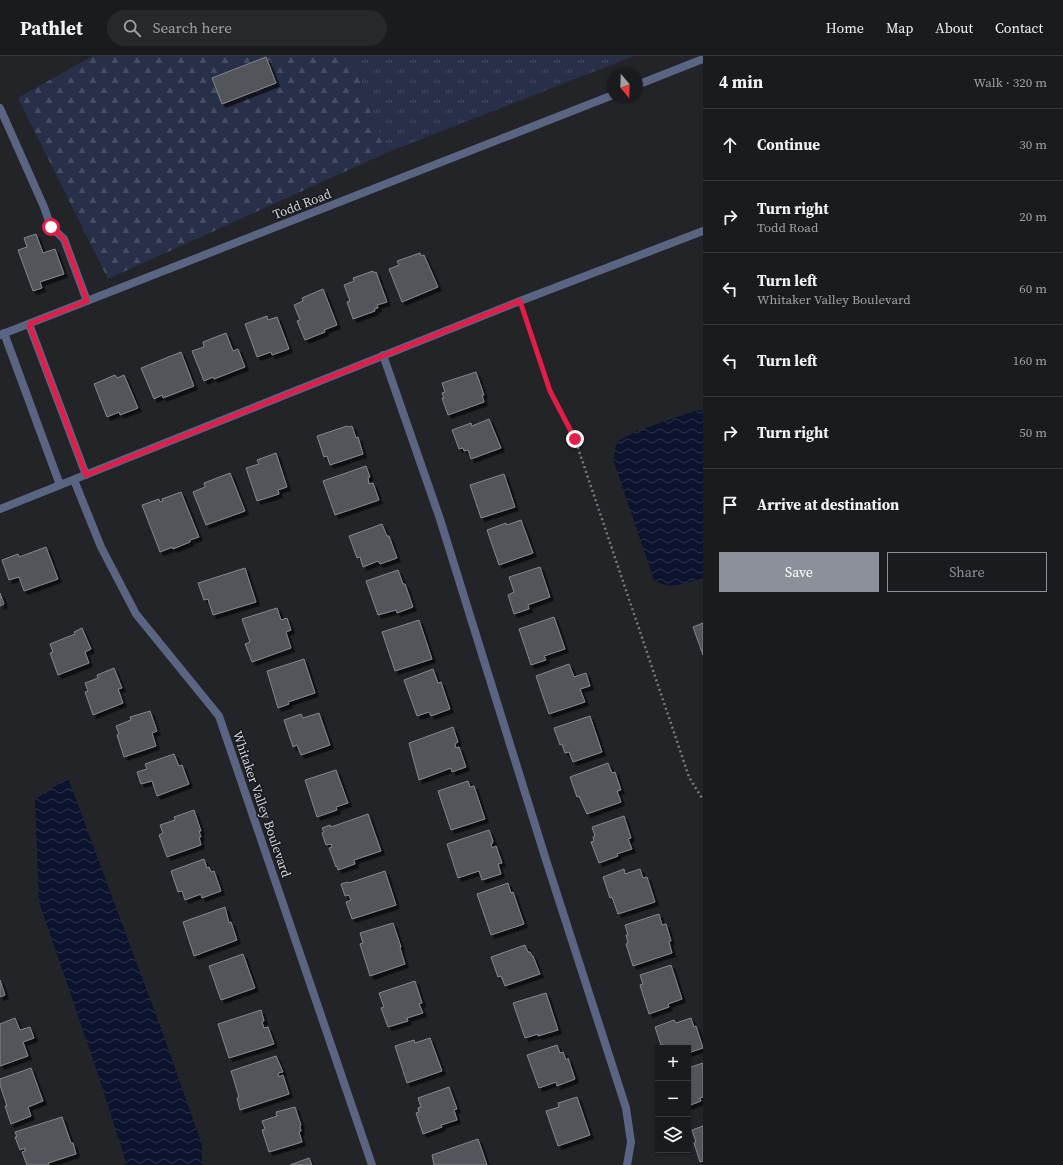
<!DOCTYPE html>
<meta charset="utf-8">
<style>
body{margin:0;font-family:"Source Serif 4",serif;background:#27282b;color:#f1f3f6}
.controls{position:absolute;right:12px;bottom:12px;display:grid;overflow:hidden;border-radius:0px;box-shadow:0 1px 3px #0004}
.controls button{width:36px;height:36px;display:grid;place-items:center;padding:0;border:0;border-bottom:1px solid #38393c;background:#1a1b1e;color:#f1f3f6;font:20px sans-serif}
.compass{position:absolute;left:607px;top:12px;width:36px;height:36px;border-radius:50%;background:#1a1b1e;box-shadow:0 1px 3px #0004;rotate:161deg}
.stop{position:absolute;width:12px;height:12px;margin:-9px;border:3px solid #e11d48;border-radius:50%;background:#fff}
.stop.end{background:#e11d48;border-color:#fff;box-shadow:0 1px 4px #0008}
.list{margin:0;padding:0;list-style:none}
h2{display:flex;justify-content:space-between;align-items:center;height:52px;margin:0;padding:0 16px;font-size:17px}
h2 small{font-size:13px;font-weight:400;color:#9fa1a4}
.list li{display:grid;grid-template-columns:26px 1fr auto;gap:12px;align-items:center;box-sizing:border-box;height:72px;padding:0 16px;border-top:1px solid #38393c}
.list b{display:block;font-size:15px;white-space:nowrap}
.list p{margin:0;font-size:13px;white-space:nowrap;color:#9fa1a4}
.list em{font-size:13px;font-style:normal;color:#9fa1a4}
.actions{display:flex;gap:8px;padding:12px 16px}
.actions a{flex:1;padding:9px 0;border:1px solid #8c9099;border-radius:0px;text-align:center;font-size:14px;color:#8c9099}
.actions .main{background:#8c9099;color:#fff}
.icon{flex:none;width:22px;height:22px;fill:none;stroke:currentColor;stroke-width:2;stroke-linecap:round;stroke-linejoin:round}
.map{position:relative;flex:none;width:703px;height:1109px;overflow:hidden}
header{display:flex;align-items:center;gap:24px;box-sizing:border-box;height:56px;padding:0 20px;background:#1a1b1e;border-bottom:1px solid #38393c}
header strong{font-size:19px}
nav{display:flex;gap:22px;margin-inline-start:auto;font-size:14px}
.search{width:280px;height:36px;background:#27282b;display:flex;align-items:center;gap:10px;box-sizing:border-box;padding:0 14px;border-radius:22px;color:#9fa1a4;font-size:15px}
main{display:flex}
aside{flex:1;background:#1a1b1e}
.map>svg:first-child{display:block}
</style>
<header>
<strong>Pathlet</strong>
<div class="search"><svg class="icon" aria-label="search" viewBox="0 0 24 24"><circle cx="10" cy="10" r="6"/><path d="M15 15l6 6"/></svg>Search here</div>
<nav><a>Home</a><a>Map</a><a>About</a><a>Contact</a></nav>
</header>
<main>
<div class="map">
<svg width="703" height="1109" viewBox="0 0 703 1109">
<defs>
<pattern id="grass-tufts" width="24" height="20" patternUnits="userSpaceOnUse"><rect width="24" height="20" fill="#282f48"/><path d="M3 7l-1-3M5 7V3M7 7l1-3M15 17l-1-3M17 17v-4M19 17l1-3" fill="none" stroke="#464c62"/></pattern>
<pattern id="forest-firs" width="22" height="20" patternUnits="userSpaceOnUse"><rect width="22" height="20" fill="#282f48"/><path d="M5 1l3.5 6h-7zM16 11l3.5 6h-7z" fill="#464c62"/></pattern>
<pattern id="water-waves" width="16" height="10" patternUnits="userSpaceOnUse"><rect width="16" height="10" fill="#0c132e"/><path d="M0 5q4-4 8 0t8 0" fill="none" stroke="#2e344c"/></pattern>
<filter id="shadow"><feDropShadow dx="3.5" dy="3.5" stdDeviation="0" flood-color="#0009"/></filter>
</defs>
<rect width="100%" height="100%" fill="#222428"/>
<!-- grass -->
<path fill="url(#grass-tufts)" d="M352 0H634L386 97Z"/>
<!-- forest -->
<path fill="url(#forest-firs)" d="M92 0H352L386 97 108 223 18 42Z"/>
<!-- water -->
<path fill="url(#water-waves)" d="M698 354 703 355V522C686 527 670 535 654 524L614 406 615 392 618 385 637 375Z
M68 722 162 975 202 1089V1109H127L97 1015 39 846 35 743Z"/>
<!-- building -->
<path fill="#52545a" stroke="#85878d" filter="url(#shadow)" d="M266 1 276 27 222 48 212 22Z
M36 178 43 197 55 193 64 218 40 226 42 232 33 235 18 194 27 191 24 182Z
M420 197 421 200 424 199 438 231 402 246 389 213 399 209 397 205Z
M373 215 374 217 376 216 387 246 377 249 378 252 374 253 375 255 353 263 347 246 350 245 344 229 354 225 353 222Z
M323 233 337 269 324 274 325 276 305 284 297 265 300 264 294 249 303 245 302 242Z
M267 260 268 264 277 261 289 293 272 299 271 296 257 301 245 268Z
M226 277 233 295 238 293 245 311 214 323 213 321 204 325 192 295 204 291 203 286Z
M181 296 194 330 163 342 162 339 154 343 141 312Z
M476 316 484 339H482L484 346 448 359 442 342H444L442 337 445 336 442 327Z
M115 319 117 322 124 319 138 352 120 359 119 356 107 361 94 328Z
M489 363 501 392 471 403 468 394 464 395 463 392 459 393 452 374 471 367 472 370Z
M347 370 348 371 352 370 356 382 358 381 363 398 330 409 327 400 324 401 317 380Z
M276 397 287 431 278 434 279 438 257 445 246 412 259 408 257 404Z
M366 410 370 421H368L369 428 373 427 379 444 335 459 323 425Z
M230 417 245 455 206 469 193 436 205 431 204 427Z
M504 418 515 451 481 462 470 429Z
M181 436 199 481 190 484V486L173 493V491L160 496 142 449 159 443 160 446 163 445 162 443Z
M521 464 533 497 499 509 487 474 506 467 507 469Z
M382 468 387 480H389L397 502 380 508 378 505 363 511 360 501 357 502 349 480Z
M46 491 58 523 24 535 19 521 9 524 2 504 18 498 19 501Z
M540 511 550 541 528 549 529 553 514 558 508 539 514 536 509 521Z
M245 512 256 546 213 559 208 543 204 544 198 527Z
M398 514 403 528H405L413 551 397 557 396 554 378 559 366 525Z
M0 537 4 548 0 550Z
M277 552 281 564 287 562 291 574 286 576 291 592 252 606 245 588 250 586 242 563Z
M554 561 565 593 544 600 546 604 531 609 519 573Z
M419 564 432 603 395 615 382 576Z
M703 567V599L693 571Z
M82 572 91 593 85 596 89 607 58 619 50 597 53 596 50 588 75 578 74 576Z
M304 603 315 637 288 646 289 648 278 652 267 615Z
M569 608 574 621 586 617 590 630 580 633 585 646 549 658 536 620Z
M114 612 122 632 118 633 123 647 93 659 85 636 88 635 85 627 98 622 97 619Z
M433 613 438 627 441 626 450 653 431 660 429 656 417 660 404 624Z
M150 655 157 675 152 677 156 690 124 701 117 679 119 678 116 670 131 664 130 661Z
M319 657 330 689 301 699 297 689 293 691 284 664 301 658 303 662Z
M590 660 602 696 573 706 569 696 565 697 562 688 560 689 554 672Z
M453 671 458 686 455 688 456 692 459 691 466 711 452 716 451 712 419 724 409 687Z
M174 698 179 710 182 709 189 728 157 740 152 725 141 728 137 716 147 713 145 708Z
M608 707 612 717 615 716 621 734 617 735 621 746 587 758 579 740 577 741 570 721Z
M336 714 348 747 336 751 337 754 317 761 305 724Z
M468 725 470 731 474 730 485 763 451 774 438 735Z
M194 754 201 775H199L201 781H199L201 789 167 801 159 779 163 777 160 769 175 764 174 761Z
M368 758 381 795 354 804 355 808 338 814 337 810 336 811 329 792 332 791 331 788 326 789 322 777 324 776 322 772 330 769 331 771Z
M624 760 631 782 628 783 632 793 617 798 618 800 599 807 591 786 594 785 593 781 595 780 592 771Z
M489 774 493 785 492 788H491L492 792 496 790 502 807 498 808 501 818 482 824 479 815 458 822 447 788Z
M204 803 207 812 209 811 211 816 214 815 221 835 202 842 201 838 185 844 182 835 178 836 171 815Z
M624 813 625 818 640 813 643 822 647 821 655 846 618 858 612 841 610 842 603 821Z
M385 815 396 849 352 863 346 846 351 844 349 839 345 840 341 828 348 826 349 827Z
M508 827 511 837 513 836 524 868 491 879 477 838Z
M225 851 229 867 231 866 237 884 194 900 183 866Z
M659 858 662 869 666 868 671 885 669 886 672 897 633 910 626 888 628 887 626 879H628L625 869Z
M393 867 401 891 400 892 405 908 370 920 360 888 363 887 360 877Z
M525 889 528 896H530L532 900H533L540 918 505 930 501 920 498 921 491 901Z
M243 898 255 932 221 944 209 910Z
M671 909 682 943 668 948 669 951 649 958 640 929 643 928 640 919Z
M0 924 5 939 0 941Z
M415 925 422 947 419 948 423 957 407 962 408 965 388 971 381 952 384 951 379 937Z
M546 937 558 974 538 980V978L525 982 513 947Z
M261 954 264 965 262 966 264 972 268 971 274 988 229 1002 218 968Z
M15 962 20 974 30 971 34 982 23 986 28 1000 0 1010V968Z
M691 962 694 971 696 970 703 992 688 997V992H665L664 989H661L655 971 674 964 676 967Z
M430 982 442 1015 407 1027 395 990 414 984 415 987Z
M557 989 560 997 563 996 566 1004 568 1002 575 1023 557 1030 556 1026 539 1032 527 999Z
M276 1000 283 1016 278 1017 279 1021 283 1019 289 1038 240 1054 237 1042 239 1041 231 1015Z
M703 1007V1041L700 1042 701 1045 688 1050V1012Z
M31 1012 43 1045 28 1051 31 1060 11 1068 5 1050H7L0 1029V1023Z
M449 1031 457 1053 454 1054 457 1064 441 1069 442 1071 423 1078 416 1057 419 1056 418 1052 421 1051 418 1042Z
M577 1041 590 1079 558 1090 546 1055 559 1051 558 1047Z
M295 1051 301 1069 300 1070 301 1075 299 1076 302 1086 269 1096 262 1074 265 1073 262 1065 277 1060 276 1056Z
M62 1061 71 1087H73L76 1098 48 1107 49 1109H27L22 1096 25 1095V1092L20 1094 15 1081H17L15 1076Z
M703 1070V1105L700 1106 694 1087 696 1086 692 1074Z
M478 1083 487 1109H434L432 1099Z
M309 1102 312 1109H290Z"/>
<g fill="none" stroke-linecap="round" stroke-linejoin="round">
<!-- path -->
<path stroke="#797a7e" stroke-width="2.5" stroke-dasharray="2 3" stroke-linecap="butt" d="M524 257 550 335 575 383 689 721 703 744"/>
<!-- service -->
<path stroke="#5a6483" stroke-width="8" d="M0 52 44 151 51 171 64 183 87 245"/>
<!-- minor -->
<path stroke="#5a6483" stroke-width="8" d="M29 268 86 419
M4 277 60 429
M383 299 440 463 546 804 626 1052 631 1086 627 1109
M74 424 101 491 136 558 219 660 372 1109
M0 453 520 245 703 175"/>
<!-- tertiary -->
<path stroke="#5a6483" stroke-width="8" d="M637 29 703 3
M0 279 613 39"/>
</g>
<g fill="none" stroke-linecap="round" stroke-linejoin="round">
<!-- route -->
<path stroke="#e11d48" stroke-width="5" d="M51 171 64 183 87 245 29 268 86 419 520 245 550 335 575 383"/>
</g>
<g text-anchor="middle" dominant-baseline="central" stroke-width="3" stroke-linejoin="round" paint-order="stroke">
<!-- street labels -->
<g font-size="13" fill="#d3d4d7" stroke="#191a1f">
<text transform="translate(302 148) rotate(-21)">Todd Road</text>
<text transform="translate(262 748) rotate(71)">Whitaker Valley Boulevard</text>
</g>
</g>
</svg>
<div class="controls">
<button>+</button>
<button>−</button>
<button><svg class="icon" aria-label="layers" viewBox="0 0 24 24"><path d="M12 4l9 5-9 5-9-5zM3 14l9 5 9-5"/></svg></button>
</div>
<svg class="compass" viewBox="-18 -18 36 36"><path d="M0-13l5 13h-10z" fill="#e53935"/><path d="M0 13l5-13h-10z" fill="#9fa1a4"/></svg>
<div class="stop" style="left:51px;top:171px"></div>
<div class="stop end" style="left:575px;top:383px"></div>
</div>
<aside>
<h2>4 min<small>Walk · 320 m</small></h2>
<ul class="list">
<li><svg class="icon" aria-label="ahead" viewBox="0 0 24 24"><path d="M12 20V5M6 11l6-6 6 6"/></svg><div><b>Continue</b></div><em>30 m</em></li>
<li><svg class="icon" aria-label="right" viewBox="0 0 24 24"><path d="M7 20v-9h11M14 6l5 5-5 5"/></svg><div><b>Turn right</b><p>Todd Road</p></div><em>20 m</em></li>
<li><svg class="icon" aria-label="left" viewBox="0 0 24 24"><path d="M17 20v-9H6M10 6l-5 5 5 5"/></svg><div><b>Turn left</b><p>Whitaker Valley Boulevard</p></div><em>60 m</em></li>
<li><svg class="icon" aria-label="left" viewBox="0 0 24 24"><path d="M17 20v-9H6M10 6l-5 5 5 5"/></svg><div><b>Turn left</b></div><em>160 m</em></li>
<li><svg class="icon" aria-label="right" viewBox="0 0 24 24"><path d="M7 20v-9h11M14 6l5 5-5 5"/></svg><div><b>Turn right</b></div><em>50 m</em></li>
<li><svg class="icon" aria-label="arrive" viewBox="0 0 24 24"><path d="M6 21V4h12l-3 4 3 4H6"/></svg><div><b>Arrive at destination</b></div></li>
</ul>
<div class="actions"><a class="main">Save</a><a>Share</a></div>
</aside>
</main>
